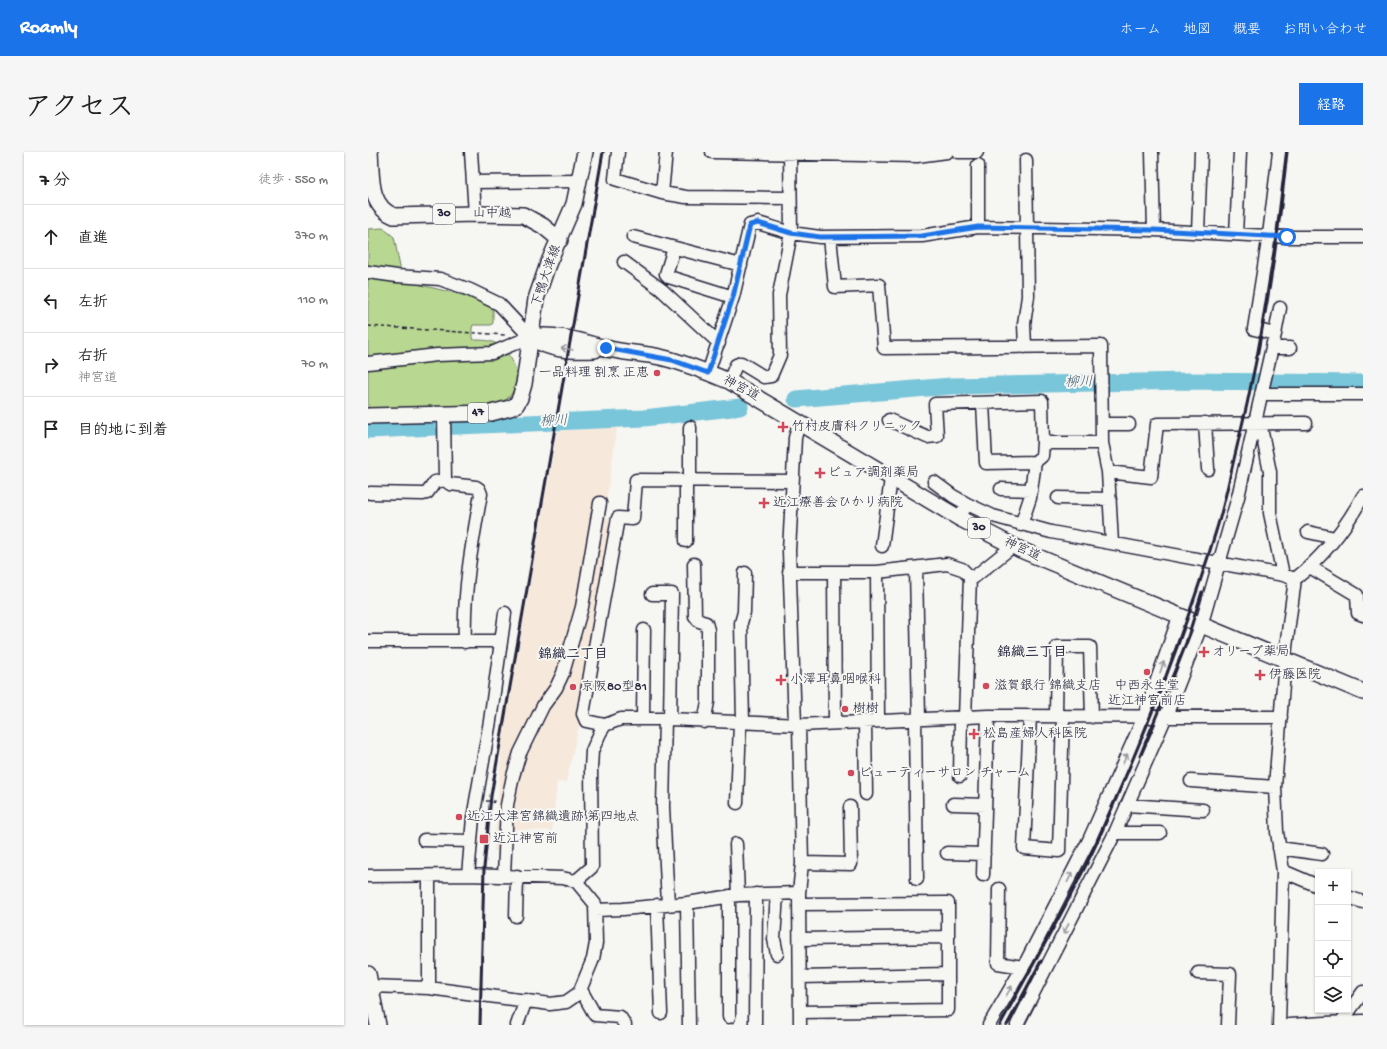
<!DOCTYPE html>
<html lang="ja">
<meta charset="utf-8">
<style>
body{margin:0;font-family:"Gochi Hand","Klee One",sans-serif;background:#f6f6f6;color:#222}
.controls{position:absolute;right:12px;bottom:12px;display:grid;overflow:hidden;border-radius:0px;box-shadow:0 1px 3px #0004}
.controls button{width:36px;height:36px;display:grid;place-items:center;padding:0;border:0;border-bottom:1px solid #e0e0e0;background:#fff;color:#222;font:20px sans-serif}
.stop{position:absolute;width:12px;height:12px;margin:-9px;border:3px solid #1a73e8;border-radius:50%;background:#fff}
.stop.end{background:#1a73e8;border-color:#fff;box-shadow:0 1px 4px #0008}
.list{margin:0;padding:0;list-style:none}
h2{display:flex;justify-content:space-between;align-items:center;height:52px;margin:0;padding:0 16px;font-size:17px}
h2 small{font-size:13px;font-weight:400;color:#767676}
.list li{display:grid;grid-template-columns:26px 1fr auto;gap:12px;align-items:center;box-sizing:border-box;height:64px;padding:0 16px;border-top:1px solid #e0e0e0}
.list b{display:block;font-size:15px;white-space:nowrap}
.list p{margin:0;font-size:13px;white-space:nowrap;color:#767676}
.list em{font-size:13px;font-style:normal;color:#767676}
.icon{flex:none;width:22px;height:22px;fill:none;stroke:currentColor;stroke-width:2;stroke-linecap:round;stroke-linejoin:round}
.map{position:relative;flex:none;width:995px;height:873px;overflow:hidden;border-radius:0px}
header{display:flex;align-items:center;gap:24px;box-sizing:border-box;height:56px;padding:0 20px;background:#1a73e8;color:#fff}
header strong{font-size:19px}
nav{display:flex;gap:22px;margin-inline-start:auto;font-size:14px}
.intro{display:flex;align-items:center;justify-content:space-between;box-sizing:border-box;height:96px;padding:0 24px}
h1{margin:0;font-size:28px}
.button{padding:10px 18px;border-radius:0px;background:#1a73e8;color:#fff;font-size:14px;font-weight:700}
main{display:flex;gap:24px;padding:0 24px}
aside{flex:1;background:#fff;border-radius:0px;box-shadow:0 1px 3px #0004}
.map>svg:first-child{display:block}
</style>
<header>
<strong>Roamly</strong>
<nav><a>ホーム</a><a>地図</a><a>概要</a><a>お問い合わせ</a></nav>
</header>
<div class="intro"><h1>アクセス</h1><a class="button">経路</a></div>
<main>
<aside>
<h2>7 分<small>徒歩 · 550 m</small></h2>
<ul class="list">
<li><svg class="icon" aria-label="ahead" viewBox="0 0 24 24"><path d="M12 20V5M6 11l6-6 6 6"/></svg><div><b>直進</b></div><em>370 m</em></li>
<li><svg class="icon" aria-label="left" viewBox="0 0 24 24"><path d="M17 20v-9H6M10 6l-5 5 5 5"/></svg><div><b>左折</b></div><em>110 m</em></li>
<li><svg class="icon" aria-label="right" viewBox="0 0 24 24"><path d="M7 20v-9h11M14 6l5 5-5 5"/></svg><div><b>右折</b><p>神宮道</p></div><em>70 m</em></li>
<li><svg class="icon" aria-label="arrive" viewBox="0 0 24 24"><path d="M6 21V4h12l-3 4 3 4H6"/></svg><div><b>目的地に到着</b></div></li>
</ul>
</aside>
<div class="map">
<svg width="995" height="873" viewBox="0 0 995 873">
<rect width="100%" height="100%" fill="#f6f6f2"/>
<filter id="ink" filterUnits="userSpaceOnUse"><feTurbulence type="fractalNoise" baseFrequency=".025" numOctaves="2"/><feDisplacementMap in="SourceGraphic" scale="8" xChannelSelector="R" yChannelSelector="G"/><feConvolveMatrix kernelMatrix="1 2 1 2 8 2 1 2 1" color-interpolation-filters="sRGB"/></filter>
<g filter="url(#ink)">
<!-- built -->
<path fill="#f6e8db" d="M249 275 236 365 246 367 212 569 198 630H189L184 679 144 677 134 699H126L134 591 189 279Z"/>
<!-- green -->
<path fill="#b8d790" stroke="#6d7c66" d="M15 76 26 85 33 120 41 130 102 145 125 157V171L123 173H105L104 176V186L106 188C112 188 122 188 127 191 146 201 157 229 140 246 137 249 130 251 126 252L0 263V77Z"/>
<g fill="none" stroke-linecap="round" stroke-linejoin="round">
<!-- river -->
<path stroke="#79c5d9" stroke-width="17" d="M428 247 583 234 820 229 995 231
M0 278 276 266 372 255"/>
<defs>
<path id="minor" d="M103 0 107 62
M250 0 247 27 294 41
M298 0 294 41 318 45 422 46
M344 0 549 4 579 0
M590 0H609
M784 0 786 78
M105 30 211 29
M610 75V13
M830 80 833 0
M868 82 872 0
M265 85 373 113
M462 85 467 135 511 133 516 196 733 194 734 291 740 320 744 391
M306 96 298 122 301 125 365 145
M256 110 294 138 351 191
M0 120 29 124 72 127 102 138 131 152 162 185 124 201 69 203 0 211
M907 182 912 156
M657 195 656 172 660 144 658 8
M904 196H922
M340 221 365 145 382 73 390 71 423 81 452 85 554 84 610 75 786 78 919 85H995
M361 229 368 213 373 211 396 225 403 224 412 203 411 143 423 81 422 0
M893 242H995
M615 251 618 311 667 310
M76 262 77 328 82 332 108 335 111 337 113 342C104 391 95 440 97 490
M521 268 559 285 569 284 567 252 674 249 675 291H734
M837 271 840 317
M892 271 902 320V361L915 423
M734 272H761
M740 320 783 325 789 272 938 271
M322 329V275
M566 330 585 344 599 352
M633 337 663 338
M2 341 55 342 59 341 67 330 77 328
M690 346 742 347
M591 366 599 352 625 364 683 380 915 423 927 427C955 405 978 375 995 344
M653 373 662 346 667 310 674 304 675 291
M940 380 967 386
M318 389V329
M514 394 523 326
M326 412 327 464 331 469 338 471 340 478V550L336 570
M942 415 989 443 990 461 995 463
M548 416 551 566
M421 420H509L579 412 594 417 602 425 597 566
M466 420 467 571
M509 420 510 569
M602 425 605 426 645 394
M284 442H304L302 567
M0 489H133
M662 564 656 696 691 699 695 564
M688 564 689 495H722L724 565
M275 566 276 478
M297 567 295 655 300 752
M547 567 549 727
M497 569 498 642
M375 571 373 471 376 460 377 421
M237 573 218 569 215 562 250 366 265 367 268 328 424 329
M427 573 421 399 427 286 431 270
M431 573 434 711 431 741 432 873
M592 624 593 566
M823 629 907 635
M369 651 372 571
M585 652 617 653
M759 653 835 658
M747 681H792
M56 688 102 689
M368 692 370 743
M911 696 954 702
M579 701 616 702
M434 711 483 712 482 655
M915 719 950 734
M100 723 105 666 122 569 137 461
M615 723 620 564
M0 724 100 723 194 726 208 729 227 752 228 791 225 807 211 841 198 850 182 852 61 836 2 834
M61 724V836
M136 724 139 653 145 624 152 601 175 554 188 536 195 521 214 455 232 351
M208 729 224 715 223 617 224 599 232 581 237 573 253 567H302L431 573 620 564 913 565
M631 737 630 811 655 815
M409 742 406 787 409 802
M980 745 995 750
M319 751 321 873
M432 752 580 751V858L432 860
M289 753 293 861
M227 758 255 757 319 751 370 743 431 741
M148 764 149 724
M432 787 580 785
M830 821 862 822 860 873
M432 825 580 822
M213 838 227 863 252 865 257 873
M361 865V744
M149 873 158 848
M387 873 388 742
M621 873 659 808 721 688 776 565 811 465
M649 873 747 681 798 564 833 474 870 345 907 182 886 177 901 83 911 0
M911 873 915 719 909 680 907 635 918 495 927 427
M921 873 995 869
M971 873 995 840"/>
<path id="major" d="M2 0C4 23 0 54 26 64L107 62 155 63 175 74 192 88
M162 185C188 181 212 189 237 196 254 201 274 201 292 205 315 210 338 220 361 229L591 366 653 398 995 540
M162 185C183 199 203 199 227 198
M0 264 123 261 142 256 148 253 152 246 156 232 168 147 180 112 206 52 217 0
M0 822 10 873"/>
</defs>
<!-- minor casing -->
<use href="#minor" stroke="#22223b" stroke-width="15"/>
<!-- major casing -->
<use href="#major" stroke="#22223b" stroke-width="18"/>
<!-- path -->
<path stroke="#22223b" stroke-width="1.5" stroke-dasharray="4 3" stroke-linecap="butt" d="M0 174 138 183
M118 649H126L125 651"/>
<!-- minor -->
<use href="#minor" stroke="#f6f6f2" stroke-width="12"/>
<!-- major -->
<use href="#major" stroke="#f6f6f2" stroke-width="15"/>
<!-- rail -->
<path stroke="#22223b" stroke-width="3" d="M772 604 818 491 834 440
M112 873 116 716 123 644 235 0
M632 873C665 812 701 751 730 688 775 587 816 485 848 379 856 354 861 328 867 303 892 203 909 102 919 0
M639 873 673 809"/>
</g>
<!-- one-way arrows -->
<defs><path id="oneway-shaft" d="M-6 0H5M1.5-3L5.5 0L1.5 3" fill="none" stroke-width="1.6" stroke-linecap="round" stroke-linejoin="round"/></defs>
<g stroke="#9797a0">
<use href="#oneway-shaft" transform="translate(199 197) rotate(-171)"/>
<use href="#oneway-shaft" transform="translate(794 515) rotate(-71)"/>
<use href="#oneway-shaft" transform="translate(757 607) rotate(-66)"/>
<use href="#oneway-shaft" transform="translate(702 725) rotate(-63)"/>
<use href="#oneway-shaft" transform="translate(698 777) rotate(117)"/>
<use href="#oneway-shaft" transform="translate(641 839) rotate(-60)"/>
</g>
</g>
<g fill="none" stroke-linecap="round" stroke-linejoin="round" filter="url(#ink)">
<!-- route -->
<path stroke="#1a73e8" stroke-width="5" d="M238 196 304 208 340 221 365 145 382 73 390 71 423 81 452 85 554 84 610 75 786 78 919 85"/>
</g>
<!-- markers -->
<g fill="#d1495b" stroke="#f6f6f2" stroke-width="1.5">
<circle cx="289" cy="221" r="4"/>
<path d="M413 269h4v4h4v4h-4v4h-4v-4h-4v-4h4z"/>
<path d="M450 315h4v4h4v4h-4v4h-4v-4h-4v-4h4z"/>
<path d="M394 345h4v4h4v4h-4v4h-4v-4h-4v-4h4z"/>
<path d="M834 494h4v4h4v4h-4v4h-4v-4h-4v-4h4z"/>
<circle cx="779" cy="520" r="4"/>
<path d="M890 517h4v4h4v4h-4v4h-4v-4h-4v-4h4z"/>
<path d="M411 522h4v4h4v4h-4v4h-4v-4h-4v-4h4z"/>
<circle cx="618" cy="534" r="4"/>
<circle cx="205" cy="535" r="4"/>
<circle cx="477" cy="557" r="4"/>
<path d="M604 576h4v4h4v4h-4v4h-4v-4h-4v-4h4z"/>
<circle cx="483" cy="621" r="4"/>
<circle cx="91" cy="665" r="4"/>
<rect x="111" y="682" width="10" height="10" rx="2"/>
</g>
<g text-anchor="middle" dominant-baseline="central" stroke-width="4" stroke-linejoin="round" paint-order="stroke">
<!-- shield labels -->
<g fill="#f6f6f2" stroke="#626272" stroke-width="1">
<rect x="65" y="52" width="22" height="20" rx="3"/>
<rect x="100" y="251" width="20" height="20" rx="3"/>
<rect x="600" y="366" width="22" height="20" rx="3"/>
</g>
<g font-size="12" font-weight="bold" fill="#22223b">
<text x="76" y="62">30</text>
<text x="110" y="261">47</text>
<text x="611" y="376">30</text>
</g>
<!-- street labels -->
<g font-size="13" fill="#22223b" stroke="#f6f6f2">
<text transform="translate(124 62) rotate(1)">山中越</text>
<text transform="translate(179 124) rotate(-71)">下鴨大津線</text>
<text transform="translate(373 237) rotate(28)">神宮道</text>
<text transform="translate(654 398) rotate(25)">神宮道</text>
</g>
<!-- poi labels -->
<g font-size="13" fill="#22223b" stroke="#f6f6f2" text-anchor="start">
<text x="281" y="221" text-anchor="end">一品料理 割烹 正恵</text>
<text x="424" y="275">竹村皮膚科クリニック</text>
<text x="460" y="321">ピュア調剤薬局</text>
<text x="405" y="351">近江療善会ひかり病院</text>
<text x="844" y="500">オリーブ薬局</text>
<text x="901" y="523">伊藤医院</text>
<text x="422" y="528">小澤耳鼻咽喉科</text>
<text x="626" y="534">滋賀銀行 錦織支店</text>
<text x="779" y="534" text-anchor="middle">中西永生堂<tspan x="779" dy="15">近江神宮前店</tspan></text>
<text x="213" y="535">京阪80型81</text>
<text x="485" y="557">樹樹</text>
<text x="615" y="582">松島産婦人科医院</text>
<text x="491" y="621">ビューティーサロン チャーム</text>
<text x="99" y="665">近江大津宮錦織遺跡 第四地点</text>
<text x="125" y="687">近江神宮前</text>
</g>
<!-- water labels -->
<g font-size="14" font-style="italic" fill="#405b72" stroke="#f6f6f2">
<text transform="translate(711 231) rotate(-1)">柳川</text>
<text transform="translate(186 270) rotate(-2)">柳川</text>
</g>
<!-- neighbourhood labels -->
<g font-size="14" font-weight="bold" fill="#22223b" stroke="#f6f6f2">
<text x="664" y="501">錦織三丁目</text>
<text x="205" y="503">錦織二丁目</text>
</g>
</g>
</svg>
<div class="controls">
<button>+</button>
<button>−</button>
<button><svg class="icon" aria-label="locate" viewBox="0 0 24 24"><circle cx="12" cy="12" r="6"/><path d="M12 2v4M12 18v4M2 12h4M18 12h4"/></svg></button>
<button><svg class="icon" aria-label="layers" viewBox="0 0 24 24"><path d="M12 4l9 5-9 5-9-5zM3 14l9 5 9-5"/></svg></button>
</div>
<div class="stop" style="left:919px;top:85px"></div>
<div class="stop end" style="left:238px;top:196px"></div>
</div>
</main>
